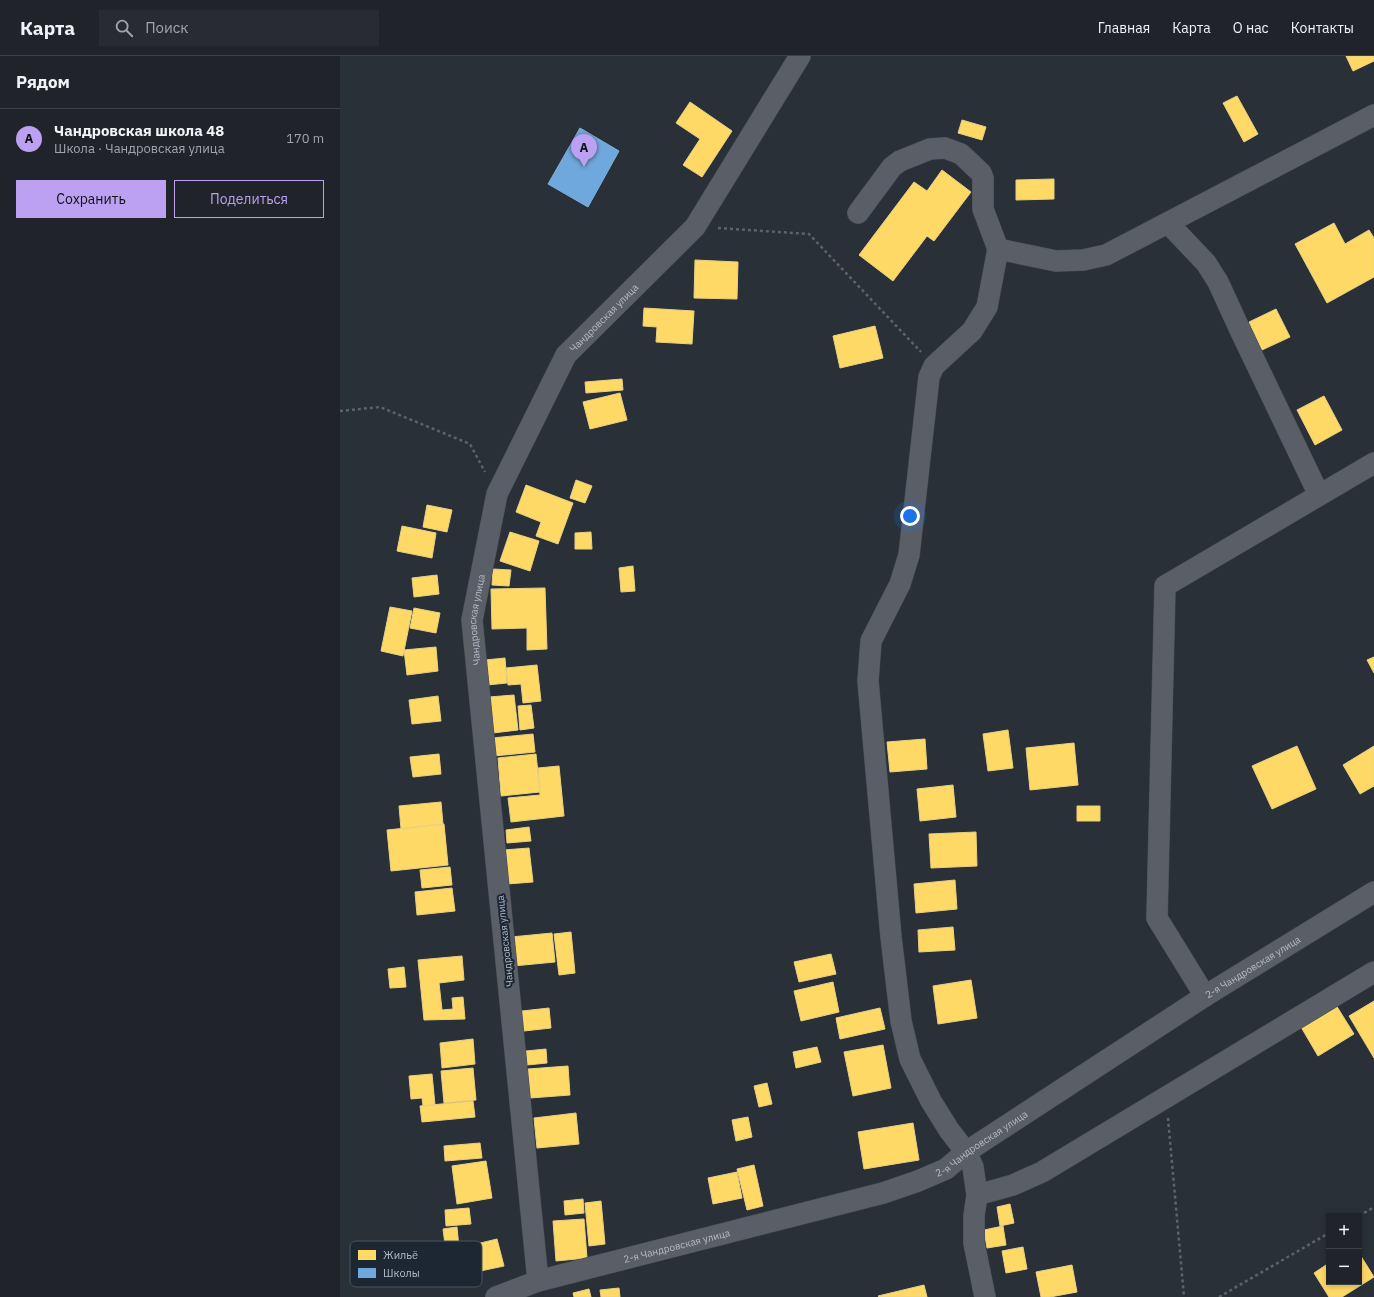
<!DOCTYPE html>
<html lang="ru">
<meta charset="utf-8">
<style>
body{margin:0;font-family:"IBM Plex Sans",sans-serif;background:#282c32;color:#f1f3f6}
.controls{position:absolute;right:12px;bottom:12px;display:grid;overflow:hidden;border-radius:0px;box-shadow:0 2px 6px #0003}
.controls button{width:36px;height:36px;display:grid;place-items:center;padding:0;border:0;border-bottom:1px solid #3d4147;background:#20242a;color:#f1f3f6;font:20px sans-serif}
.you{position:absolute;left:570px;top:460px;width:14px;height:14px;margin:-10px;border:3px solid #fff;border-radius:50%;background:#1a73e8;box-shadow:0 0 0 6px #1a73e833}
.badge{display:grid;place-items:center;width:26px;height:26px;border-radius:50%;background:#bca0f2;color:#111;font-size:13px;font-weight:700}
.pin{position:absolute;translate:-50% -33px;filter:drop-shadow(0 1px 2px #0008)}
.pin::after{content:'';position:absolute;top:21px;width:14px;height:12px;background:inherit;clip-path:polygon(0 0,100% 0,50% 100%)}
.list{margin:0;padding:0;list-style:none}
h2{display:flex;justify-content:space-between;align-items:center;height:52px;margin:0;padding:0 16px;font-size:17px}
h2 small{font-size:13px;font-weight:400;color:#a2a4a8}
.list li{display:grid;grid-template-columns:26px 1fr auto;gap:12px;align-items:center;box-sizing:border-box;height:60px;padding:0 16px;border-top:1px solid #3d4147}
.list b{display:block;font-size:15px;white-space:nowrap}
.list p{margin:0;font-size:13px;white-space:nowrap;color:#a2a4a8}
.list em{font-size:13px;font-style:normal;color:#a2a4a8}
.actions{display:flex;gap:8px;padding:12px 16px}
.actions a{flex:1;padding:9px 0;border:1px solid #bca0f2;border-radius:0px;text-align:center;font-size:14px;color:#bca0f2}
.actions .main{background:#bca0f2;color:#111}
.icon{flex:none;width:22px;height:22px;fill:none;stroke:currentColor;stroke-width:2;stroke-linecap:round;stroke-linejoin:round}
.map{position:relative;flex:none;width:1034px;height:1241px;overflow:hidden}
header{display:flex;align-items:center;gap:24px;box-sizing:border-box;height:56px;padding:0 20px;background:#20242a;border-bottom:1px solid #3d4147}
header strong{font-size:19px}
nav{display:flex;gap:22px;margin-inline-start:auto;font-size:14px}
.search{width:280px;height:36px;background:#282c32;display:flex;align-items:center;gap:10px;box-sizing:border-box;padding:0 14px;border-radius:0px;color:#a2a4a8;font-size:15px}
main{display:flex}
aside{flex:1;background:#20242a}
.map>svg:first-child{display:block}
</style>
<header>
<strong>Карта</strong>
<div class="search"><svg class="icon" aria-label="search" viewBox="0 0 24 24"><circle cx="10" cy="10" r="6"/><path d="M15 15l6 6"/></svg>Поиск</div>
<nav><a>Главная</a><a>Карта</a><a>О нас</a><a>Контакты</a></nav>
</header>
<main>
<aside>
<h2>Рядом<small></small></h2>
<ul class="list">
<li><span class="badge">A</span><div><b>Чандровская школа 48</b><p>Школа · Чандровская улица</p></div><em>170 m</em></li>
</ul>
<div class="actions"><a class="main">Сохранить</a><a>Поделиться</a></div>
</aside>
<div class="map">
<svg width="1034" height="1241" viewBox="0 0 1034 1241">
<rect width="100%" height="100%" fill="#2a3038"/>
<!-- homes -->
<path fill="#ffd966" stroke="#e8d084" d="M1006 0H1034V5L1013 15Z
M897 40 918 78 904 86 883 47Z
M350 46 392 75 362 121 343 109 360 83 336 67Z
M622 64 646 71 642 84 618 77Z
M602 114 631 136 594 185 587 180 553 225 519 199 574 126 587 135Z
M714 123V143L676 144V124Z
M994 167 1005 188 1029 174 1034 182V221L987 247 955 188Z
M355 204 398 206 397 243 354 242Z
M304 252 354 255 352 288 316 286 317 271 303 270Z
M936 253 950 281 922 294 909 266Z
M535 270 543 302 500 312 493 280Z
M282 323 283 334 246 337 245 326Z
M280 337 287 364 250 373 243 346Z
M984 340 1002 374 975 389 957 354Z
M236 424 252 430 245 447 230 442Z
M186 429 233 447 218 488 196 480 201 466 176 456Z
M87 449 112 454 107 476 83 471Z
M62 470 96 477 92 502 57 495Z
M170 476 199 485 190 515 160 505Z
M251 476 252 493H235V477Z
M293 510 295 535 281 536 279 512Z
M153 513 171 514 169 530 152 529Z
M97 519 99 538 74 541 72 522Z
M205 532 207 593 187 594V572L152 573 151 533Z
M50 551 72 555 63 600 41 595Z
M74 552 100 557 96 577 70 572Z
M96 591 98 615 67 619 64 594Z
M1034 601V617L1027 604Z
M165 602 167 627 147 629 145 604Z
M197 609 201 645 183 647 181 628 168 629 166 612Z
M174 639 178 674 153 677 149 641Z
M98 640 101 665 72 668 69 644Z
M191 649 194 672 180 674 178 650Z
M668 674 673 712 648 715 643 678Z
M193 678 195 696 154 700 152 682Z
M585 683 587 713 550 716 547 686Z
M734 687 738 729 690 734 686 692Z
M957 690 976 733 932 753 912 710Z
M1034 690V730L1020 738 1003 709Z
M99 698 101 718 73 721 70 701Z
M196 698 200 736 161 740 158 702Z
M219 710 224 760 171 766 168 742 200 739 198 712Z
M613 729 616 761 580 765 577 733Z
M101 746 103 768 61 773 59 750Z
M737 750H760V765H737Z
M104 768 108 809 51 815 47 774Z
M189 771 191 785 167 787 166 774Z
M636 776 637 810 591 812 589 778Z
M189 792 193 826 167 828 164 794Z
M110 811 112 829 82 832 80 814Z
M615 824 617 853 576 857 574 828Z
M112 832 115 855 77 859 75 836Z
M613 871 615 894 579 896 578 874Z
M231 876 235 917 219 919 214 878Z
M212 877 215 906 173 910 171 881Z
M491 898 496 918 459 926 454 906Z
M122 900 124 924 99 927 102 954 113 953 112 942 123 941 125 963 84 964 78 904Z
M64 911 66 931 50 932 48 913Z
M631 924 637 962 598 968 593 930Z
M493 926 499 956 461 965 454 935Z
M1034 945V1002L1009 960Z
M996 949 1014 978 978 1000 961 971Z
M209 952 211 972 184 975 182 955Z
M540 952 545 973 500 983 496 962Z
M133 983 135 1008 102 1012 100 987Z
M543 989 551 1032 513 1040 504 996Z
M477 991 481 1006 456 1012 453 996Z
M206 993 207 1007 187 1009 186 995Z
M228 1010 230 1039 190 1042 188 1013Z
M133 1012 136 1044 104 1047 101 1015Z
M92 1018 95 1049 83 1050 82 1042 71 1043 69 1020Z
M427 1027 432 1048 419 1051 414 1030Z
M133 1045 135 1061 82 1066 80 1050Z
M236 1057 239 1088 197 1092 194 1062Z
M408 1061 412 1081 396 1085 392 1064Z
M573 1067 579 1104 524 1113 518 1076Z
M140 1087 142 1102 105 1105 104 1090Z
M146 1105 152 1142 117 1148 112 1110Z
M414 1109 423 1150 407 1154 397 1113Z
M397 1116 402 1142 373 1148 368 1122Z
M243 1143 244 1157 225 1159 224 1145Z
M261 1145 265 1188 249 1190 245 1147Z
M670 1148 674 1167 660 1170 657 1151Z
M129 1152 131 1168 106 1170 105 1154Z
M244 1163 247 1202 216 1205 213 1165Z
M663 1170 666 1189 647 1192 644 1174Z
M117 1171 120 1202 107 1204 103 1173Z
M157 1183 164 1210 131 1217 124 1191Z
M683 1191 687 1213 666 1217 662 1195Z
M1019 1197 1034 1221 1002 1241H989L974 1217 989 1207V1226H1019Z
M732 1209 737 1236 710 1241H701L696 1216Z
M584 1229 587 1241H539L538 1240Z
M279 1232 280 1241H261L260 1234Z
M249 1233 251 1241H234L233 1237Z"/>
<!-- schools -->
<path fill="#6fa8dc" stroke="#84aed6" d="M240 72 279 95 248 151 208 128Z"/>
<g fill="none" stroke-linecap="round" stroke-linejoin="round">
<defs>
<g id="minor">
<path d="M518 157 552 111 560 105 590 93 605 92 621 98 641 117 643 122V153L658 193"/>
<path d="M828 167 866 207 878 226 901 276 979 439"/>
<path d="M865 940 817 862 825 530 1034 407"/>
<path d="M637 1139 673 1129 702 1116 1034 916"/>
<path id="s1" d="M198 1225 132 564 157 438 226 299 355 171 460 0"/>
<path id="s2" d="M156 1241 198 1225 543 1137 578 1125 606 1113 626 1096 865 940 1034 836"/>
<path d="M645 1241 634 1187V1160L637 1139 633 1111 626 1096 609 1074 591 1045 570 1003 561 965 551 881 528 625 531 585 560 528 569 499 589 321 594 310 632 275 647 251 658 193 716 205 743 204 766 199 1034 59"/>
</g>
</defs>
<!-- minor casing -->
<use href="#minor" stroke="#484c53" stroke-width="22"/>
<!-- path -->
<path stroke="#5d636a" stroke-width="2.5" stroke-dasharray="3 3" stroke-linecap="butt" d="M378 172 469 178 581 296
M0 355 40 351 130 388 145 416
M828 1062 844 1241
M1019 1160 1034 1151
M879 1241 989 1177"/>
<!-- minor -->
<use href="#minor" stroke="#5a5e66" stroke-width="21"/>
</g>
<g text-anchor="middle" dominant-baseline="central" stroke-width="4" stroke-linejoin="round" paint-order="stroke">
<!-- street labels -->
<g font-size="10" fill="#b4bcc9" stroke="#1d2633">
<text stroke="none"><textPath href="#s1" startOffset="1001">Чандровская улица</textPath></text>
<text stroke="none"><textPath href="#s1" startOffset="665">Чандровская улица</textPath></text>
<text transform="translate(165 885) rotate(-96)">Чандровская улица</text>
<text stroke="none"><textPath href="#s2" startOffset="836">2-я Чандровская улица</textPath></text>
<text stroke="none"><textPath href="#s2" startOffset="512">2-я Чандровская улица</textPath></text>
<text stroke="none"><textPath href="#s2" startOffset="188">2-я Чандровская улица</textPath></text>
</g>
</g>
<!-- legend -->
<rect x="10" y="1185" width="132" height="46" rx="6" fill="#1d2633" stroke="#4a5360" stroke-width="1"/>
<rect x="18" y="1194" width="18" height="10" fill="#ffd966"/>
<rect x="18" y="1212" width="18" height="10" fill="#6fa8dc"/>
<g font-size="11" fill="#b4bcc9">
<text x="43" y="1203">Жильё</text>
<text x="43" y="1221">Школы</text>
</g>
</svg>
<div class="controls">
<button>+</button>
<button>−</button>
</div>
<div class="you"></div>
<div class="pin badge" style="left:244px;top:111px">A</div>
</div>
</main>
